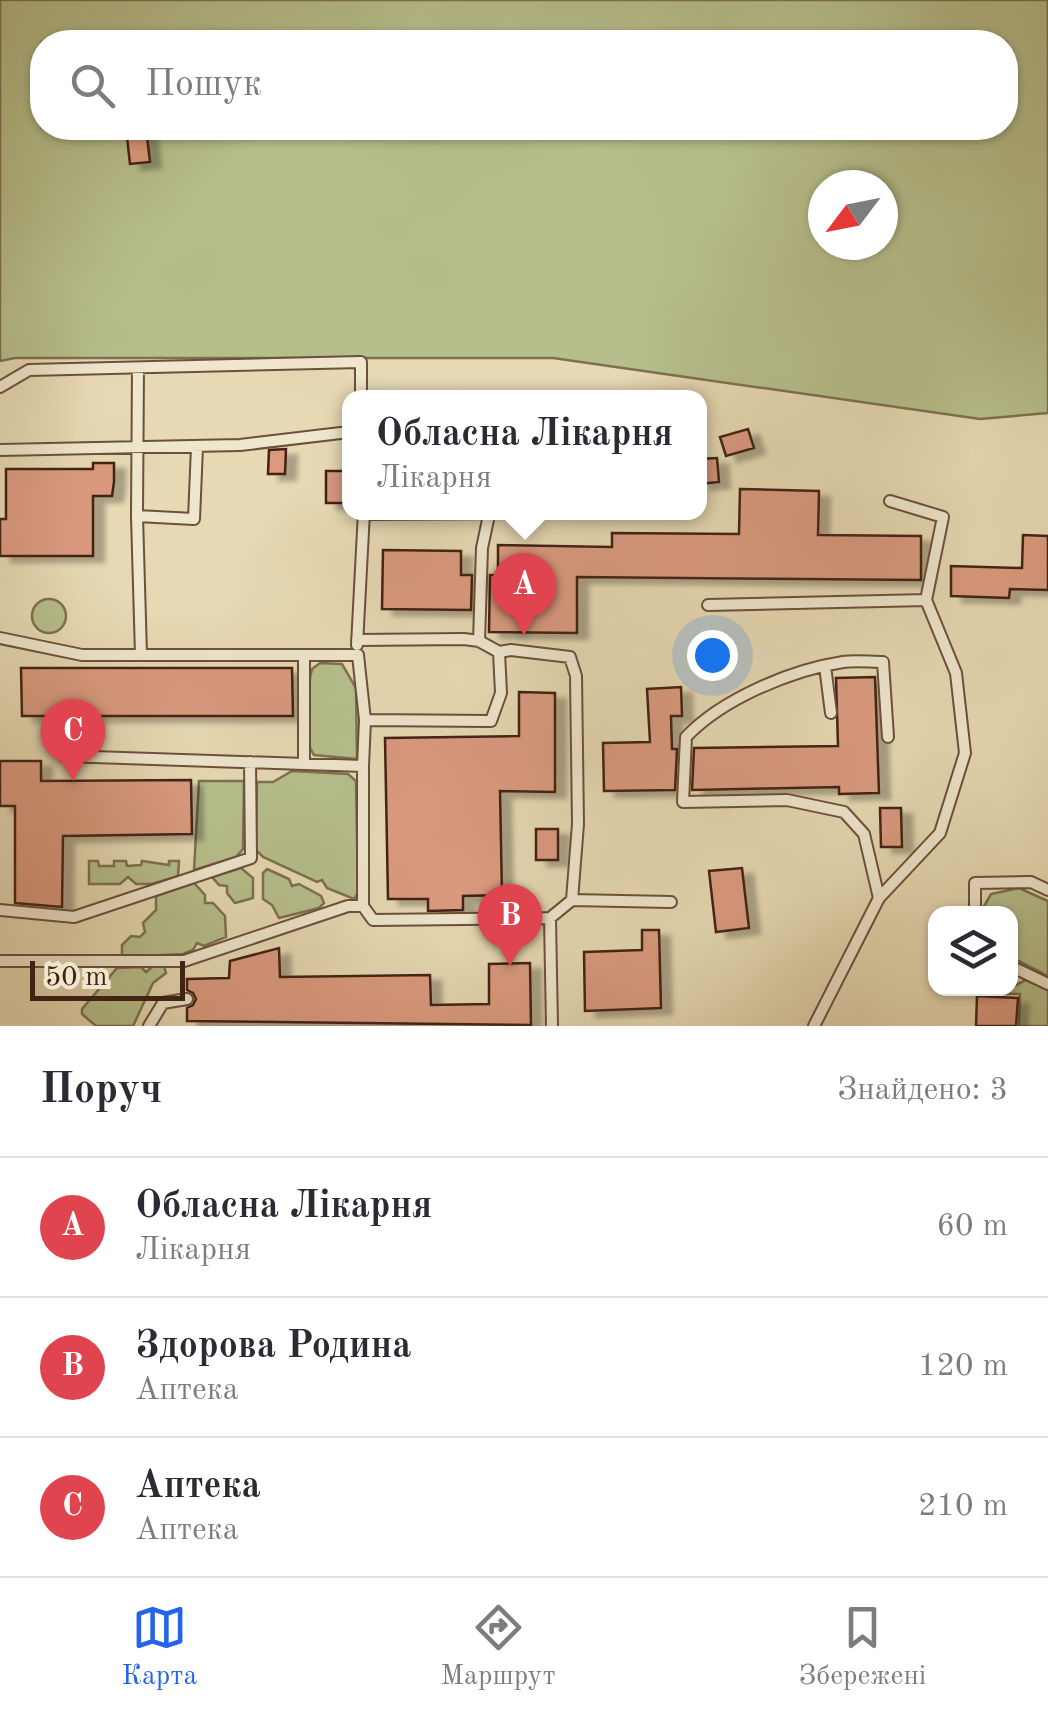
<!DOCTYPE html>
<html lang="uk">
<meta charset="utf-8">
<style>
body{margin:0;font-family:"Old Standard TT",serif;background:#f2f2f3;color:#2b2b33}
.controls{position:absolute;right:30px;bottom:30px;display:grid;overflow:hidden;border-radius:20px;box-shadow:0 2px 8px #0004}
.controls button{width:90px;height:90px;display:grid;place-items:center;padding:0;border:0;border-bottom:2px solid #e1e1e2;background:#fff;color:#2b2b33;font:50px sans-serif}
.compass{position:absolute;left:808px;top:170px;width:90px;height:90px;border-radius:50%;background:#fff;box-shadow:0 2px 8px #0004;rotate:238deg}
.scale{position:absolute;left:30px;bottom:25px;width:155px;box-sizing:border-box;padding-left:10px;border:5px solid #432313;border-top:0;font-size:28px;line-height:35px;white-space:nowrap;color:#432313;-webkit-text-stroke:8px #efe6ce;paint-order:stroke}
.you{position:absolute;left:712px;top:655px;width:35px;height:35px;margin:-25px;border:8px solid #fff;border-radius:50%;background:#1a73e8;box-shadow:0 0 0 15px #1a73e833}
.badge{display:grid;place-items:center;width:65px;height:65px;border-radius:50%;background:#2563eb;color:#fff;font-size:32px;font-weight:700}
.pin{position:absolute;translate:-50% -82px;filter:drop-shadow(0 2px 5px #0008)}
.pin::after{content:'';position:absolute;top:52px;width:35px;height:30px;background:inherit;clip-path:polygon(0 0,100% 0,50% 100%)}
.popup{position:absolute;left:342px;top:390px;width:365px;height:130px;box-sizing:border-box;display:grid;place-content:center;border-radius:20px;background:#fff;filter:drop-shadow(0 2px 8px #0005);font-size:32px;white-space:nowrap;color:#7c7c81}
.popup b{font-size:38px;color:#2b2b33}
.popup::after{content:'';position:absolute;left:50%;top:100%;margin-left:-20px;border:20px solid transparent;border-top-color:#fff}
.list{margin:0;padding:0;list-style:none}
h2{display:flex;justify-content:space-between;align-items:center;height:130px;margin:0;padding:0 40px;font-size:42px}
h2 small{font-size:32px;font-weight:400;color:#7c7c81}
.list li{display:grid;grid-template-columns:65px 1fr auto;gap:30px;align-items:center;box-sizing:border-box;height:140px;padding:0 40px;border-top:2px solid #e1e1e2}
.list b{display:block;font-size:38px;white-space:nowrap}
.list p{margin:0;font-size:32px;white-space:nowrap;color:#7c7c81}
.list em{font-size:32px;font-style:normal;color:#7c7c81}
.icon{flex:none;width:55px;height:55px;fill:none;stroke:currentColor;stroke-width:2;stroke-linecap:round;stroke-linejoin:round}
.map{position:relative;flex:none;width:1048px;height:1026px;overflow:hidden}
.search{position:absolute;background:#fff;box-shadow:0 2px 8px #0004;left:30px;right:30px;top:30px;height:110px;display:flex;align-items:center;gap:25px;box-sizing:border-box;padding:0 35px;border-radius:40px;color:#7c7c81;font-size:38px}
.sheet{height:550px;background:#fff}
nav{display:flex;justify-content:space-around;align-items:center;box-sizing:border-box;height:140px;border-top:2px solid #e1e1e2;background:#fff;font-size:28px;color:#7c7c81}
nav a{display:grid;justify-items:center;gap:5px}
nav .on{color:#2563eb}
.map>svg:first-child{display:block}
</style>
<div class="map">
<svg width="1048" height="1026" viewBox="0 0 1048 1026">
<defs>
<filter id="shadow"><feDropShadow dx="11" dy="6" stdDeviation="2.5" flood-color="#0004"/></filter>
</defs>
<rect width="100%" height="100%" fill="#e6d9b3"/>
<filter id="stains"><feTurbulence type="fractalNoise" baseFrequency=".002" numOctaves="4"/><feColorMatrix values="0 0 0 0 .2 0 0 0 0 .09 0 0 0 0 .02 0 0 0 .5 -.17"/></filter>
<radialGradient id="worn" r=".72"><stop offset=".6" stop-color="#630" stop-opacity="0"/><stop offset="1" stop-color="#630" stop-opacity=".3"/></radialGradient>
<!-- green -->
<path fill="#b6bf8c" stroke="#7c7150" stroke-width="2.5" fill-rule="evenodd" d="M0 0H1048V413L980 419 553 358H15L0 361ZM42 42H1006V128H42ZM823 185H883V245H823Z
M32 616a17 17 0 1 1 34 0a17 17 0 1 1-34 0Z
M320 663 342 664 356 688 357 759 314 755 308 744 310 678 312 669Z
M292 771 348 774 356 781 358 893 354 899 327 888 322 880 317 882 263 857 256 850 257 782H273Z
M199 781H244L243 849 236 857 194 870Z
M89 861H98L99 866H114V861H126L127 866 141 865 142 861 169 865V861H179L178 876 152 884H136L128 877 120 884H89Z
M241 868 253 878V898L235 903 227 893V886L219 885 212 877Z
M267 869 289 879 292 886 299 884 321 896 324 903 319 908 279 918 272 905 263 899V873Z
M194 883 205 895V903H213L225 916 226 937 204 946 197 943 193 950 183 954 122 957V945L131 936 140 937 145 932 143 923 156 910V896Z
M1019 888 1048 901V976L1011 957 1010 914 980 913 991 894Z
M164 966 166 973 153 983 133 1026H96L82 1014V1009L117 968 141 967 146 972 152 967Z
M1026 980 1048 990V1026H1019L1020 994 975 993V989L1010 988Z"/>
<!-- building -->
<path fill="#da9a7f" stroke="#432313" stroke-width="2.5" filter="url(#shadow)" d="M126 128H146L150 162 130 164Z
M748 429 754 448 726 456 720 437Z
M286 449 285 474H268L269 450Z
M717 458 719 482 699 484V459Z
M93 463H114V482L112 496H93V556H0V519H6V469H93Z
M326 471H346V503H326Z
M740 489 819 491 818 535 921 536V580L577 577V633L489 632 490 575H498V545L612 547V533L739 534Z
M1023 535 1048 536V590L1010 589 1009 598 951 596V566L1022 568Z
M383 550 461 551V575H472L471 610 382 609Z
M21 668H292L293 716H22Z
M875 677 879 793 839 794V787L692 790 694 748 838 746 836 678Z
M681 687 682 716H671L672 749H677L675 790 604 791 603 743 650 742 647 689Z
M519 692 555 693V792L500 791 502 895 463 896V910L428 911V899H388L385 738 519 736Z
M0 761H41V781L191 780 192 834 63 836 62 907 15 903V806H0Z
M880 808H901L902 847H881Z
M536 829H558V860H536Z
M742 868 749 928 716 932 709 871Z
M642 930H659L661 1008 585 1011 584 952 642 950Z
M279 948 280 977 430 975 431 1005 489 1004V964L530 963 531 1025 187 1021V1008L193 1005 196 999 193 993 187 990V979L229 978 230 961Z
M977 996 1018 998 1016 1026H976Z"/>
<g fill="none" stroke-linecap="round" stroke-linejoin="round">
<defs>
<path id="service" d="M138 368 137 516 194 519 197 447
M0 387 29 370 361 362V398
M0 450 240 445 349 432
M890 501 943 517 926 600
M364 514 642 512
M137 516 141 655
M708 605 926 600 956 673 965 753 940 833 879 898 814 1026
M0 638 82 655H358L365 720 363 766 64 756
M357 640 464 639 479 641 499 652
M479 641 482 548 489 515
M357 645 364 512
M304 656V764
M825 666 831 713
M363 766V906L373 920 550 918 572 900 578 824 576 676 570 657 511 650 499 652 501 693 491 721 365 720
M879 898 864 834 844 812 787 800 683 802 686 737C722 699 791 670 843 662 855 660 870 662 883 662L888 737
M572 900 671 902
M0 910 74 917 251 858 250 762
M975 914V883L1031 882 1048 890
M550 918 552 1026
M0 961H184L348 906H363
M1010 966 1048 984
M149 1026 163 1003 187 999"/>
</defs>
<!-- service casing -->
<use href="#service" stroke="#6c503b" stroke-width="14"/>
<!-- service -->
<use href="#service" stroke="#efe6ce" stroke-width="10"/>
</g>
<rect width="100%" height="100%" filter="url(#stains)"/>
<rect width="100%" height="100%" fill="url(#worn)"/>
</svg>
<div class="controls">
<button><svg class="icon" aria-label="layers" viewBox="0 0 24 24"><path d="M12 4l9 5-9 5-9-5zM3 14l9 5 9-5"/></svg></button>
</div>
<svg class="compass" viewBox="-18 -18 36 36"><path d="M0-13l5 13h-10z" fill="#e53935"/><path d="M0 13l5-13h-10z" fill="#7c7c81"/></svg>
<div class="scale">50 m</div>
<div class="you"></div>
<div class="pin badge" style="left:524px;top:635px;background:#e0444e">A</div>
<div class="popup"><b>Обласна Лікарня</b>Лікарня</div>
<div class="pin badge" style="left:510px;top:966px;background:#e0444e">B</div>
<div class="pin badge" style="left:73px;top:781px;background:#e0444e">C</div>
<div class="search"><svg class="icon" aria-label="search" viewBox="0 0 24 24"><circle cx="10" cy="10" r="6"/><path d="M15 15l6 6"/></svg>Пошук</div>
</div>
<section class="sheet">
<h2>Поруч<small>Знайдено: 3</small></h2>
<ul class="list">
<li><span class="badge" style="background:#e0444e">A</span><div><b>Обласна Лікарня</b><p>Лікарня</p></div><em>60 m</em></li>
<li><span class="badge" style="background:#e0444e">B</span><div><b>Здорова Родина</b><p>Аптека</p></div><em>120 m</em></li>
<li><span class="badge" style="background:#e0444e">C</span><div><b>Аптека</b><p>Аптека</p></div><em>210 m</em></li>
</ul>
</section>
<nav>
<a class="on"><svg class="icon" aria-label="map" viewBox="0 0 24 24"><path d="M3 6l6-2 6 2 6-2v14l-6 2-6-2-6 2zM9 4v14M15 6v14"/></svg>Карта</a>
<a><svg class="icon" aria-label="directions" viewBox="0 0 24 24"><path d="M12 3l9 9-9 9-9-9zM9 14v-3h6M13 9l2 2-2 2"/></svg>Маршрут</a>
<a><svg class="icon" aria-label="saved" viewBox="0 0 24 24"><path d="M7 4h10v16l-5-4-5 4z"/></svg>Збережені</a>
</nav>
